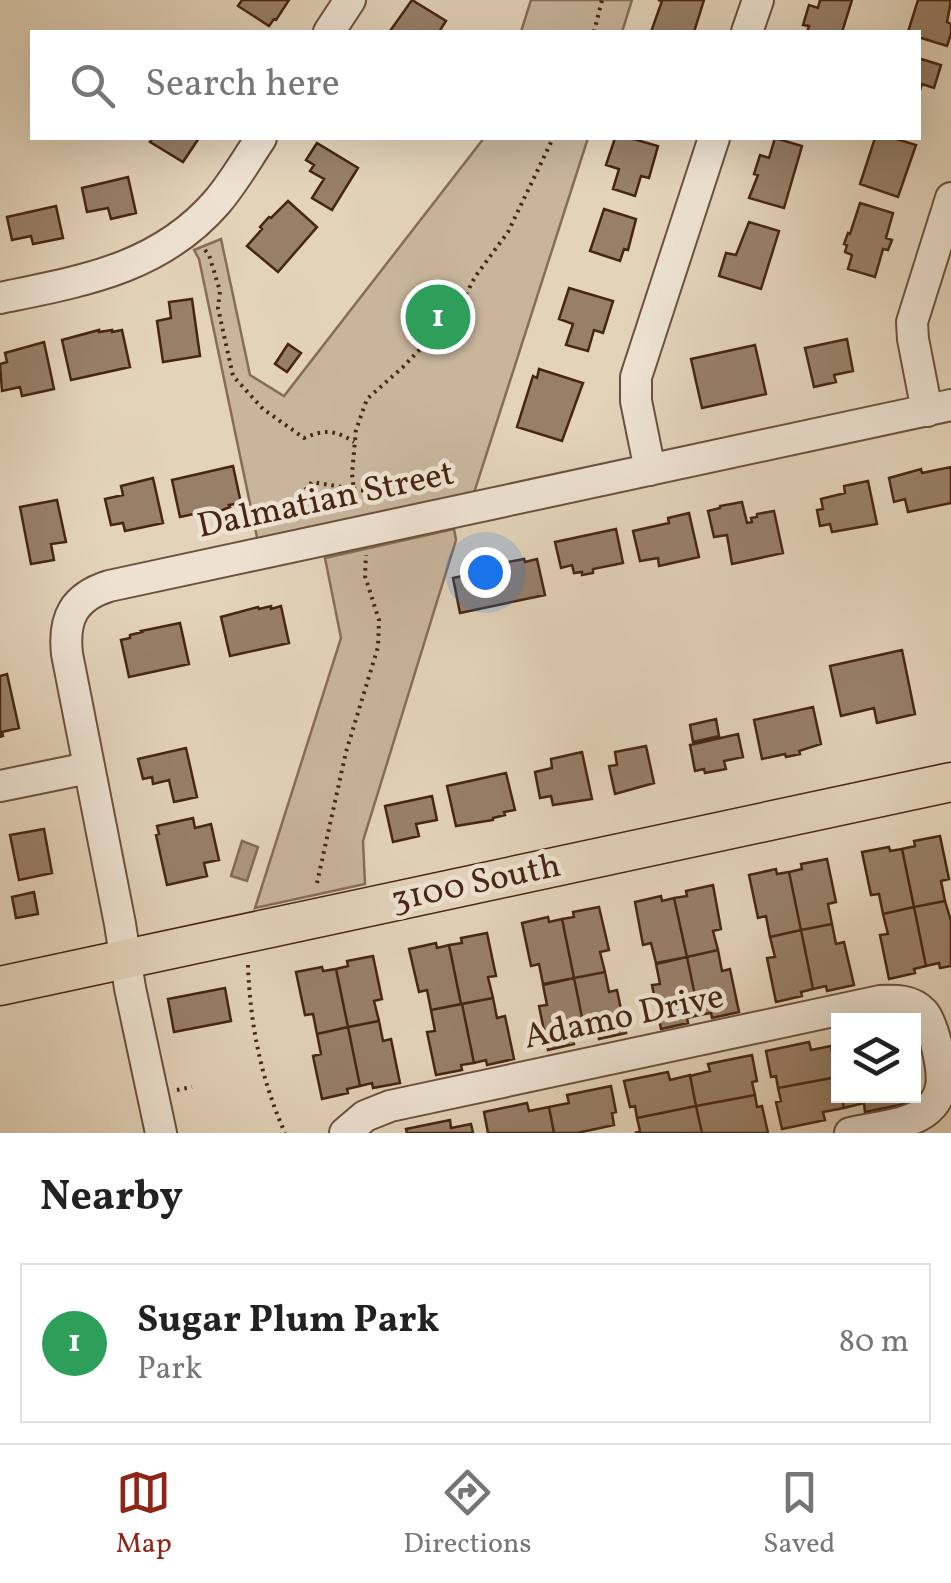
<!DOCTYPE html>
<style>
body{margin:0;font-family:Vollkorn,serif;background:#f6f6f6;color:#222}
.controls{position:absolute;right:30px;bottom:30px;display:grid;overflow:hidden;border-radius:0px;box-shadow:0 10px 40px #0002}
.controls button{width:90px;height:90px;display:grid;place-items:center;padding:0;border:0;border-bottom:2px solid #e0e0e0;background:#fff;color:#222;font:50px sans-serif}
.you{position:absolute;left:485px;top:572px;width:35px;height:35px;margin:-25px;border:8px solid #fff;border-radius:50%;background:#1a73e8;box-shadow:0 0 0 15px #1a73e833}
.badge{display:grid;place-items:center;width:65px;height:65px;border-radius:50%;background:#8f2418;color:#fff;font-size:32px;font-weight:700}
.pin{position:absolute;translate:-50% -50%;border:5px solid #fff;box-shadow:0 2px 10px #0006}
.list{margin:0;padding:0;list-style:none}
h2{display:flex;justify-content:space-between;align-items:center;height:130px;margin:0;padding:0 40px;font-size:42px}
h2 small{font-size:32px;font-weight:400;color:#767676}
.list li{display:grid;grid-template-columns:65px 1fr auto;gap:30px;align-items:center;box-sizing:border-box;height:160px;margin:0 20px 20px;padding:0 20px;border:2px solid #e0e0e0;border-radius:0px}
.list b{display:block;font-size:38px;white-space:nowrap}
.list p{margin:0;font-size:32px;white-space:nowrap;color:#767676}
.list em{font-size:32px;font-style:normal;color:#767676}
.icon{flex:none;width:55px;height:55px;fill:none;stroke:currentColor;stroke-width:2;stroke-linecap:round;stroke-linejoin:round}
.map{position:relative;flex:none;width:951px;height:1133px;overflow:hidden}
.search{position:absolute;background:#fff;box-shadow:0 10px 40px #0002;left:30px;right:30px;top:30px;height:110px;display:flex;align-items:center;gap:25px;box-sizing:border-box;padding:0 35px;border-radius:0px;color:#767676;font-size:38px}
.sheet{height:310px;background:#fff}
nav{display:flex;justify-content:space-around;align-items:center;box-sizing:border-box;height:140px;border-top:2px solid #e0e0e0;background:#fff;font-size:28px;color:#767676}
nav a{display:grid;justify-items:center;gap:5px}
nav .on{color:#8f2418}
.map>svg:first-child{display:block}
</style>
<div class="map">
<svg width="951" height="1133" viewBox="0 0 951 1133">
<rect width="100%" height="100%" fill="#e3d3b9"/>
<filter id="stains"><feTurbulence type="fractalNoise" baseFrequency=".002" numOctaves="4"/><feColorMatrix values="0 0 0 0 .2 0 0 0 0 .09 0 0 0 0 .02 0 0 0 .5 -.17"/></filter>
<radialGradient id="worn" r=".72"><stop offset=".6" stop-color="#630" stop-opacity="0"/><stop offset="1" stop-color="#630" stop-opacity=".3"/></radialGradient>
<!-- green -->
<path fill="#c8b59c" stroke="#886d56" stroke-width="2.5" d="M531 0H632L622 32H521Z
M484 138H588L473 496 258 542 199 259 194 250 221 239 250 375 284 396Z
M454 529 456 540 363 841 365 884 255 908 341 638 325 558Z"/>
<!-- water -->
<path fill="#ae9880" stroke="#856a54" stroke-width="2.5" d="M242 841 258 847 247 881 231 876Z"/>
<!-- building -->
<path fill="#987f68" stroke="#472511" stroke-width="2.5" d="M242 0H289L276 20 274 19 269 26 238 6Z
M412 0 446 21 439 32 390 31Z
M658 0H704L694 32H651L662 1Z
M820 0H852L842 32H807L809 26 803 25 809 5 818 8Z
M918 0H951L947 22 951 24V34L947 46 918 37V32H908Z
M918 58 941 65 934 88 922 84 918 96Z
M153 138H199L183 162 150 142Z
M615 138H630L658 146 649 178 641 176 635 196 613 189 619 169 606 165Z
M775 138 802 146 784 208 749 198 758 175 754 174 760 155 769 158Z
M875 138H893L916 145 898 197 860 184Z
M317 143 358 168 332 210 312 198 324 179 310 171 314 165 306 160Z
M128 177 136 213 111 219 108 208 87 212 82 188Z
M288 201 317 227 278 272 247 246 262 229 260 227 269 217 271 218Z
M860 203 893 213 886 238 892 240 888 250 883 249 875 277 848 269 852 255 845 252 847 245 844 244 848 233 850 234Z
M56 206 63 238 33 244 31 236 12 240 7 217Z
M604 209 636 219 628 250 624 249 620 261 590 251Z
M749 222 779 231 761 289 719 276 726 253 736 255Z
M569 288 613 301 603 333 594 330 588 351 566 345 573 324 559 319Z
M192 299 200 356 163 362 157 321 171 318 169 302Z
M99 330V332L112 330V332L122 330 130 367 71 380 62 340Z
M847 339 853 371 834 375 836 382 814 387 805 348Z
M44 342 54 389 22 396 20 387 2 391 0 364 7 362 5 353Z
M288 344 301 353 287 372 275 364Z
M755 345 766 394 702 408 691 359Z
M539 369 583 383 562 441 517 427 533 376 537 378Z
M233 466 241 503 229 505 230 507 205 517 203 512 180 517 172 480Z
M951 467V503L908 512 905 499 894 502 889 478 921 469 922 473Z
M153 478 163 523 125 531 123 523 111 525 105 499 123 495 121 486Z
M868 481 877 524 832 532 830 524 820 526 817 510 823 509 821 499 845 493 844 486Z
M57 500 66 542 51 544 54 560 31 564 20 507Z
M742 502 747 523 752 522 751 518 757 517V514L774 511 783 553 732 564 727 535 714 537 708 511 720 508V506Z
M689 513 699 557 659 566 658 558 640 561 633 531 669 523 668 518Z
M616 529 623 563 593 569V573L582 575V572L574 573 572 565 561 568 555 542Z
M524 559 525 562 537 559 545 595 460 613 453 578 467 575 466 570Z
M271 606V609L281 606 289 643 230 656 221 617 258 607 259 609Z
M180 623 189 664 129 677 121 640 130 638V635L142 632 141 631Z
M902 650 915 714 877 723 874 708 841 716 830 666Z
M7 674 19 728 2 732 3 736 0 737V676Z
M813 707 821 744 799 751 800 754 786 757 785 754 762 759 754 720Z
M716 719 719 736 693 742 690 725Z
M738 734 743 757 724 761 726 769 705 773 704 769 695 771 690 745Z
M646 746 654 783 615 794 609 766 617 765 615 752Z
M186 748 197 797 174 802 169 780 153 784 152 777 143 779 138 759Z
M582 752 592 799 553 805 551 796 540 798 535 772 552 768 551 759Z
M506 773 515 810 504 812 505 815 493 818V820L456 826 447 786Z
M432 796 437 820 416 824 419 836 393 842 385 806Z
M193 818 195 828 211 824 219 860 204 863 207 876 167 885 156 835 159 834 157 826Z
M44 829 52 873 19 880 10 835Z
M940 836 949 879 941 881 945 901 914 907 902 849 915 846 914 841Z
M889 847 890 851 902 849 914 907 883 914 879 894 871 895 862 852Z
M827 859 836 902 828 904 832 924 801 930 789 872 802 869 801 864Z
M776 869 777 874 789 872 801 930 770 937 766 916 758 918 749 875Z
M713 885 721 929 713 931 718 950 687 957 674 898 687 896 686 891Z
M34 892 38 914 16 918 12 897Z
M661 896 662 901 674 898 687 957 656 963 651 943 643 945 635 902Z
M945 901 951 921V966L940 968 939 963 926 966 914 907Z
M599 907 609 950 600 952 605 972 574 978 562 919 574 917 573 912Z
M914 907 926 966 914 969 915 973 889 979 880 935 888 934 883 914Z
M548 917 549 922 562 919 574 978 543 984 539 964 531 966 522 923Z
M832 924 836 944 844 942 854 985 827 991 826 986 813 989 801 930Z
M801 930 813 989 801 992 802 996 776 1002 767 958 775 957 770 937Z
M487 933 496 976 488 977 493 998 461 1004 449 945 462 943 461 938Z
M436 943 437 948 449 945 461 1004 431 1010 427 990 419 992 409 949Z
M718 950 722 971 730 969 739 1012 712 1018 711 1013 699 1015 687 957Z
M373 956 382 999 374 1001 379 1021 348 1027 336 969 348 966 347 961Z
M687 957 699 1015 687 1018 688 1023 661 1029 652 985 660 984 656 964Z
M322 967 323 971 336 969 348 1027 317 1034 313 1014 305 1015 296 972Z
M605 972 609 992 617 990 626 1033 599 1039 598 1034 586 1037 574 978Z
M574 978 586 1037 573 1039 574 1044 548 1050 539 1006 547 1005 543 985Z
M225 988 231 1021 174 1032 168 999Z
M493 998 497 1018 505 1016 514 1059 487 1065 486 1060 474 1063 462 1004Z
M462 1004 474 1063 461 1065 462 1070 436 1075 427 1032 435 1031 431 1010Z
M379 1021 383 1041 391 1039 400 1083 373 1088 372 1083 360 1086 348 1027Z
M348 1027 360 1086 347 1089 348 1093 322 1099 313 1056 321 1054 317 1034Z
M809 1042 811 1050 831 1046 837 1077 778 1088 776 1076 771 1077 766 1051Z
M752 1055 757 1081 752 1082 755 1095 696 1106 690 1076 710 1071 708 1064Z
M668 1072 670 1080 690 1075 696 1106 637 1118 635 1106 630 1107 624 1081Z
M837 1077 838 1096H841L844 1108 823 1112 825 1120 782 1129 776 1102 781 1101 778 1088Z
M611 1086 616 1112 612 1113 614 1125 577 1133H554L549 1107 569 1103 567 1095Z
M755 1095 757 1107 762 1106 768 1133H702L696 1106Z
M841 1096H908L909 1103 865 1112 864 1103 844 1108Z
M527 1103 529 1111 549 1107 554 1133H488L484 1112Z
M696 1106 702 1133H635L640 1131 637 1118Z
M450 1120 451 1128 471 1124 473 1133H407L406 1129Z"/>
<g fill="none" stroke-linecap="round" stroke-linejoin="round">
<defs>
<path id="minor" d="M329 32 350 0
M747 32 758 0
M0 298C82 281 159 269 217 202 234 182 247 159 261 138
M927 411 913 339 912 322 951 198
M650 470 636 401V377L714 138
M0 786 88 768
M161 1133 130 988 120 924 67 654C63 618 74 597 109 586L951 405
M345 1133 365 1116 390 1106 880 1001C895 1000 912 1000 923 1012 934 1024 944 1071 941 1087 939 1097 933 1106 925 1112 908 1125 871 1128 850 1133"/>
<path id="major" d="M0 986 951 782"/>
</defs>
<!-- minor casing -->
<use href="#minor" stroke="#6e503b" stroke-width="34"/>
<!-- major casing -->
<use href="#major" stroke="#472511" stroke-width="41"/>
<!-- path -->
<path stroke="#472511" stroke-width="4" stroke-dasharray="2.5 5" stroke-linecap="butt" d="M594 32 602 0
M205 250 209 255 220 291 218 308 233 376 263 409 304 438C325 429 335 430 354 442
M356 507 352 474 356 430 367 399 403 367 459 308 475 277 508 232 553 138
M276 524 312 482 396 496
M317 883 346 752 378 647 379 620 365 576 366 555
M248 965C250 1024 261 1079 285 1133
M177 1090 192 1087"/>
<!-- minor -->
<use href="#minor" stroke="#ede2d2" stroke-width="30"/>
<!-- major -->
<use href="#major" stroke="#e3d3b9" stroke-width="38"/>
</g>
<g text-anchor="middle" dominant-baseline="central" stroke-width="9" stroke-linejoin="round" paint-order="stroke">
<!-- street labels -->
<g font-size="35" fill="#472511" stroke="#ede2d2">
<text transform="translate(326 501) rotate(-12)">Dalmatian Street</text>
<text transform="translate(476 884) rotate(-12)">3100 South</text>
<text transform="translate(624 1018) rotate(-12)">Adamo Drive</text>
</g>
</g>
<rect width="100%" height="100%" filter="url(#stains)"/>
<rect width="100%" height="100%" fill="url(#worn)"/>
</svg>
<div class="controls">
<button><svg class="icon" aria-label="layers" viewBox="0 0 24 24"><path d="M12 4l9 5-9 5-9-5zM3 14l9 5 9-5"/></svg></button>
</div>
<div class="you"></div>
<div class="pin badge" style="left:438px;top:317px;background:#2e9e5b">1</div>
<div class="search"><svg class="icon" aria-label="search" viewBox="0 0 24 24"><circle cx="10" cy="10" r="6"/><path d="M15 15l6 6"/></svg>Search here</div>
</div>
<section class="sheet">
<h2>Nearby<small></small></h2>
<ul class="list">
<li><span class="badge" style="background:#2e9e5b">1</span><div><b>Sugar Plum Park</b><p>Park</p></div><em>80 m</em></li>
</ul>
</section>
<nav>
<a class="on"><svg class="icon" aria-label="map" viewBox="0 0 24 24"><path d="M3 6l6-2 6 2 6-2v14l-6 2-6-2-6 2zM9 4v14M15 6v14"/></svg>Map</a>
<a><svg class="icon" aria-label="directions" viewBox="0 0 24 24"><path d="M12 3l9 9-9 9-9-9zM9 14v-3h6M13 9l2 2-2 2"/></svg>Directions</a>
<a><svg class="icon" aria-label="saved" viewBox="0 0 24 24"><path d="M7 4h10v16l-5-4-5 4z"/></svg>Saved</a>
</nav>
